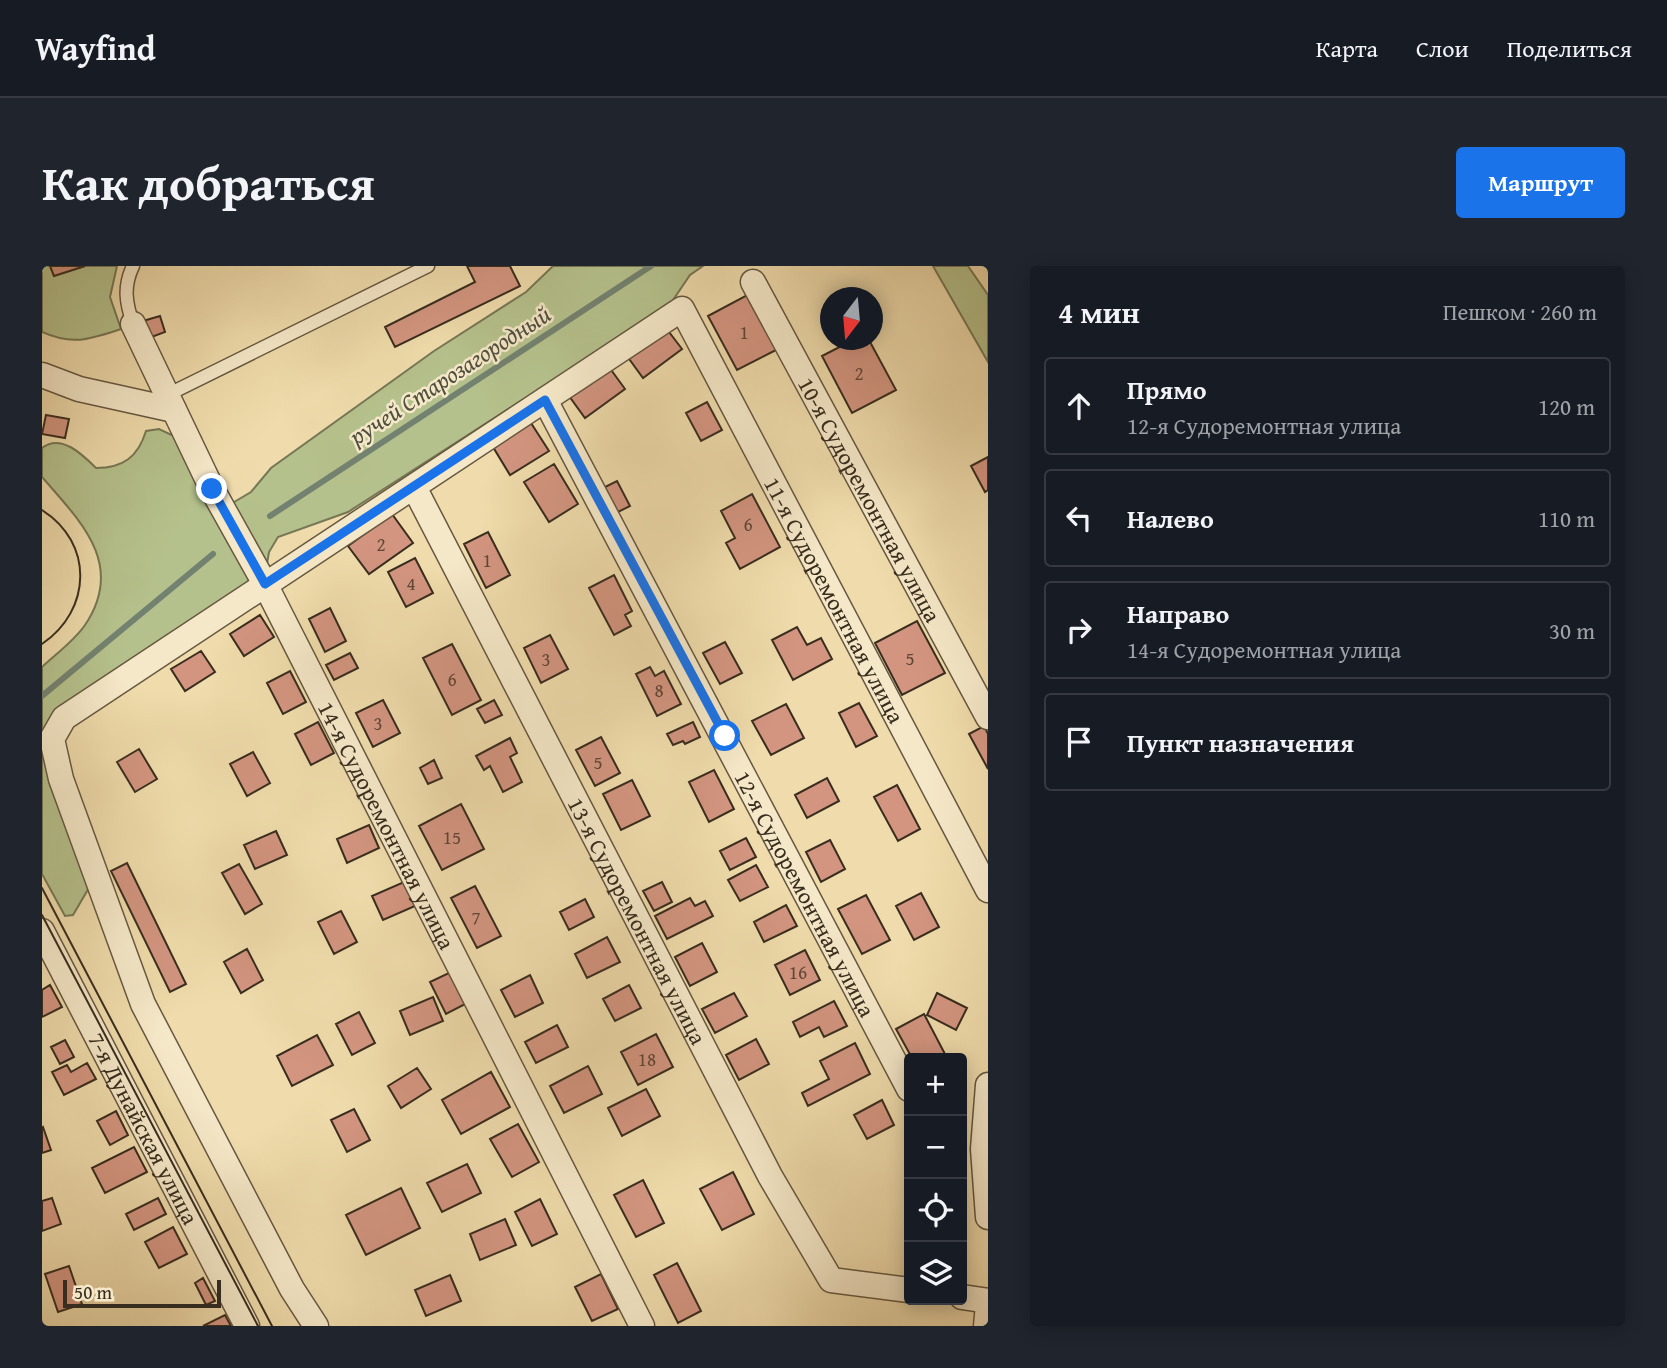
<!DOCTYPE html>
<html lang="ru">
<meta charset="utf-8">
<style>
body{margin:0;font-family:"Gentium Book Plus",serif;background:#20242c;color:#f1f3f6}
.controls{position:absolute;right:21px;bottom:21px;display:grid;overflow:hidden;border-radius:7px;box-shadow:0 4px 18px #0003}
.controls button{width:63px;height:63px;display:grid;place-items:center;padding:0;border:0;border-bottom:2px solid #363941;background:#171b24;color:#f1f3f6;font:35px sans-serif}
.compass{position:absolute;left:778px;top:21px;width:63px;height:63px;border-radius:50%;background:#171b24;box-shadow:0 4px 18px #0003;rotate:196deg}
.scale{position:absolute;left:21px;bottom:18px;width:158px;box-sizing:border-box;padding-left:7px;border:4px solid #382d1e;border-top:0;font-size:19px;line-height:24px;white-space:nowrap;color:#382d1e;-webkit-text-stroke:5px #f5e8c8;paint-order:stroke}
.stop{position:absolute;width:21px;height:21px;margin:-16px;border:5px solid #1a73e8;border-radius:50%;background:#fff}
.stop.end{background:#1a73e8;border-color:#fff;box-shadow:0 2px 7px #0008}
.list{margin:0;padding:0;list-style:none}
h2{display:flex;justify-content:space-between;align-items:center;height:91px;margin:0;padding:0 28px;font-size:30px}
h2 small{font-size:23px;font-weight:400;color:#9ea1a6}
.list li{display:grid;grid-template-columns:46px 1fr auto;gap:21px;align-items:center;box-sizing:border-box;height:98px;margin:0 14px 14px;padding:0 14px;border:2px solid #363941;border-radius:7px}
.list b{display:block;font-size:26px;white-space:nowrap}
.list p{margin:0;font-size:23px;white-space:nowrap;color:#9ea1a6}
.list em{font-size:23px;font-style:normal;color:#9ea1a6}
.icon{flex:none;width:38px;height:38px;fill:none;stroke:currentColor;stroke-width:2;stroke-linecap:round;stroke-linejoin:round}
.map{position:relative;flex:none;width:946px;height:1060px;overflow:hidden;border-radius:7px}
header{display:flex;align-items:center;gap:42px;box-sizing:border-box;height:98px;padding:0 35px;background:#171b24;border-bottom:2px solid #363941}
header strong{font-size:33px}
nav{display:flex;gap:38px;margin-inline-start:auto;font-size:24px}
.intro{display:flex;align-items:center;justify-content:space-between;box-sizing:border-box;height:168px;padding:0 42px}
h1{margin:0;font-size:49px}
.button{padding:18px 32px;border-radius:7px;background:#1a73e8;color:#fff;font-size:24px;font-weight:700}
main{display:flex;gap:42px;padding:0 42px}
aside{flex:1;background:#171b24;border-radius:7px;box-shadow:0 4px 18px #0003}
.map>svg:first-child{display:block}
</style>
<header>
<strong>Wayfind</strong>
<nav><a>Карта</a><a>Слои</a><a>Поделиться</a></nav>
</header>
<div class="intro"><h1>Как добраться</h1><a class="button">Маршрут</a></div>
<main>
<div class="map">
<svg width="946" height="1060" viewBox="0 0 946 1060">
<rect width="100%" height="100%" fill="#efdbab"/>
<filter id="stains"><feTurbulence type="fractalNoise" baseFrequency=".00286" numOctaves="4"/><feColorMatrix values="0 0 0 0 .2 0 0 0 0 .09 0 0 0 0 .02 0 0 0 .5 -.17"/></filter>
<radialGradient id="worn" r=".72"><stop offset=".6" stop-color="#630" stop-opacity="0"/><stop offset="1" stop-color="#630" stop-opacity=".3"/></radialGradient>
<!-- green -->
<path fill="#b5c18c" stroke="#767755" stroke-width="2" d="M0 0H8L12 10 43 0H75L68 31 79 63C48 73 31 80 0 66Z
M511 0H661L648 9 627 40 306 246 236 271 227 286 225 298 210 317 12 463 48 620 31 649 23 650 0 608V401C14 388 33 374 43 359 84 298 38 255 0 211V182C19 167 41 189 54 202 81 202 96 191 104 165L117 163 132 170 187 239 209 226 229 202 392 85 484 26Z
M891 0H926L946 29V96Z"/>
<g fill="none" stroke-linecap="round" stroke-linejoin="round">
<!-- stream -->
<path stroke="#738270" stroke-width="6" d="M228 250 609 0
M0 430 171 288"/>
</g>
<!-- building -->
<path fill="#d39580" stroke="#382d1e" stroke-width="2" d="M8 0H43L12 10Z
M425 0H468L478 20 353 81 343 61 433 16Z
M709 27 738 82 695 104 666 50Z
M118 50 123 66 107 72 101 55Z
M624 62 640 83 601 112 585 90Z
M811 74H827L854 124 810 147 780 90Z
M567 101 583 123 543 152 527 130Z
M665 136 680 164 659 175 644 147Z
M4 149 27 153 23 172 0 168Z
M489 157 507 185 468 209 451 181Z
M946 191V224L943 226 929 200Z
M512 198 536 238 507 256 482 216Z
M575 215 588 240 574 247 561 222Z
M710 228 738 281 698 303 684 277 693 272 679 245Z
M350 248 371 277 327 308 306 280Z
M446 266 468 309 444 322 422 278Z
M373 292 391 327 364 341 346 306Z
M572 309 590 345 583 349 589 360 572 369 547 322Z
M288 342 304 375 283 386 267 353Z
M218 349 232 371 202 390 188 368Z
M875 355 903 407 860 429 833 377Z
M755 361 765 379 779 372 790 393 751 414 730 374Z
M508 369 526 403 499 417 482 382Z
M683 376 700 407 678 418 661 387Z
M410 378 439 434 410 449 381 392Z
M159 385 173 406 143 425 129 403Z
M308 387 316 402 292 414 284 399Z
M608 401 613 410 622 405 639 438 615 450 594 408Z
M248 405 264 436 241 448 225 417Z
M341 434 358 467 331 481 314 447Z
M452 434 460 449 443 457 435 443Z
M817 437 835 470 814 481 797 447Z
M744 438 762 472 729 489 710 455Z
M276 456 292 487 269 499 253 468Z
M651 456 658 471 643 478 641 475 631 479 625 468Z
M942 460 946 468V503L927 468Z
M559 471 578 507 553 520 534 484Z
M468 472 475 487 468 491 480 516 461 526 448 500 442 504 434 490Z
M97 483 115 513 93 526 75 496Z
M211 486 228 517 205 530 188 498Z
M392 494 400 512 386 518 378 502Z
M672 504 692 543 667 556 647 516Z
M785 512 797 535 765 552 753 529Z
M590 514 608 550 579 564 561 528Z
M855 519 878 563 856 575 832 531Z
M419 538 442 583 400 604 377 560Z
M327 559 337 582 305 597 295 573Z
M234 565 245 589 213 603 202 579Z
M704 572 714 591 688 604 678 585Z
M788 574 803 603 779 616 764 586Z
M85 597 144 718 128 726 69 605Z
M197 598 220 638 203 648 180 607Z
M714 599 726 621 698 635 686 614Z
M362 616 373 640 341 654 330 630Z
M620 616 630 636 612 645 601 625Z
M433 620 459 670 435 682 409 632Z
M879 627 897 661 872 674 854 640Z
M824 629 848 674 820 688 796 643Z
M648 632 653 640 663 635 671 650 625 673 613 650Z
M543 633 552 651 527 664 518 646Z
M744 639 755 660 722 676 712 656Z
M299 645 315 676 292 688 276 656Z
M565 671 578 696 545 712 533 688Z
M660 677 675 706 648 720 633 691Z
M205 683 221 714 199 727 182 696Z
M763 684 778 714 748 729 733 699Z
M411 705 427 736 404 748 388 716Z
M488 709 501 737 473 751 459 724Z
M8 719 20 741 0 751V724Z
M587 719 599 742 573 755 561 733Z
M692 727 705 750 673 767 660 743Z
M895 727 925 742 914 764 885 749Z
M391 731 401 755 368 769 358 745Z
M792 735 805 760 782 771 777 761 758 771 751 756Z
M317 746 333 777 310 789 294 758Z
M882 748 904 790 899 792H870L854 763Z
M515 759 526 781 494 797 483 776Z
M614 768 631 801 596 819 579 786Z
M275 769 291 799 250 820 235 790Z
M714 773 727 798 697 814 684 789Z
M23 774 32 791 18 798 9 781Z
M813 777 828 808 766 840 760 827 787 813 778 795Z
M45 797 54 813 22 829 10 806 25 799 29 806Z
M546 800 560 828 522 847 508 820Z
M375 802 389 823 359 842 346 820Z
M449 806 468 841 419 868 400 834Z
M604 823 618 850 580 870 566 842Z
M840 834 852 859 825 873 812 849Z
M312 843 328 874 305 886 289 854Z
M74 845 86 869 68 879 55 855Z
M476 858 497 896 470 911 448 873Z
M1 861 9 884 0 887V862Z
M92 881 105 906 63 927 50 902Z
M425 898 439 927 400 946 385 917Z
M691 906 712 948 680 964 658 923Z
M601 914 622 957 594 971 572 929Z
M359 922 378 962 324 989 304 949Z
M10 932 19 958 0 965V935Z
M116 932 124 948 92 964 84 948Z
M498 933 515 968 490 980 473 946Z
M463 953 474 979 438 994 428 968Z
M131 961 145 988 117 1002 103 976Z
M635 997 659 1045 636 1057 612 1009Z
M27 1000 40 1038 16 1046 3 1008Z
M559 1008 576 1043 550 1055 533 1021Z
M408 1009 419 1035 384 1050 373 1024Z
M161 1012 173 1035 164 1039 153 1017Z
M183 1049 189 1060H161Z"/>
<g fill="none" stroke-linecap="round" stroke-linejoin="round">
<defs>
<path id="lane" d="M91 0C81 21 84 37 91 58
M125 129 386 0"/>
<g id="street">
<path id="s1" d="M711 16 946 451"/>
<path id="s2" d="M91 58 170 223 223 318 600 1060"/>
<path d="M0 109 37 123 132 144"/>
<path id="s3" d="M503 134 867 823"/>
<path id="s4" d="M372 221 728 910 789 1014 867 1024"/>
<path id="s5" d="M0 665 205 1060"/>
<path d="M946 819 941 883 946 951"/>
<path d="M920 1031 946 1035"/>
<path id="s6" d="M274 1060 250 1023 101 738 19 513 10 473 22 452 640 43 946 624"/>
<path d="M944 1060 946 1039"/>
</g>
</defs>
<!-- lane casing -->
<use href="#lane" stroke="#665841" stroke-width="15"/>
<!-- street casing -->
<use href="#street" stroke="#665841" stroke-width="27"/>
<!-- lane -->
<use href="#lane" stroke="#f5e8c8" stroke-width="12"/>
<!-- street -->
<use href="#street" stroke="#f5e8c8" stroke-width="24"/>
<!-- tram -->
<path stroke="#382d1e" stroke-width="2" d="M0 244C52 277 50 344 0 378
M0 622 230 1060
M0 649 216 1060"/>
</g>
<g fill="none" stroke-linecap="round" stroke-linejoin="round">
<!-- route -->
<path stroke="#1a73e8" stroke-width="9" d="M170 223 223 318 503 134 683 470"/>
</g>
<g text-anchor="middle" dominant-baseline="central" stroke-width="5" stroke-linejoin="round" paint-order="stroke">
<!-- number labels -->
<g font-size="19" fill="#5f4736">
<text x="702" y="66">1</text>
<text x="817" y="107">2</text>
<text x="706" y="258">6</text>
<text x="339" y="278">2</text>
<text x="445" y="294">1</text>
<text x="369" y="317">4</text>
<text x="868" y="392">5</text>
<text x="504" y="393">3</text>
<text x="410" y="413">6</text>
<text x="617" y="424">8</text>
<text x="336" y="457">3</text>
<text x="556" y="496">5</text>
<text x="410" y="571">15</text>
<text x="434" y="651">7</text>
<text x="756" y="706">16</text>
<text x="605" y="793">18</text>
</g>
<!-- street labels -->
<g font-size="23" fill="#382d1e" stroke="#f5e8c8">
<text stroke="none"><textPath href="#s1" startOffset="247">10-я Судоремонтная улица</textPath></text>
<text stroke="none"><textPath href="#s6" startOffset="1740">11-я Судоремонтная улица</textPath></text>
<text stroke="none"><textPath href="#s2" startOffset="562">14-я Судоремонтная улица</textPath></text>
<text stroke="none"><textPath href="#s3" startOffset="558">12-я Судоремонтная улица</textPath></text>
<text stroke="none"><textPath href="#s4" startOffset="488">13-я Судоремонтная улица</textPath></text>
<text stroke="none"><textPath href="#s5" startOffset="222">7-я Дунайская улица</textPath></text>
</g>
<!-- water labels -->
<g font-size="24" font-style="italic" fill="#505040" stroke="#f5e8c8">
<text transform="translate(408 109) rotate(-33)">ручей Старозагородный</text>
</g>
</g>
<rect width="100%" height="100%" filter="url(#stains)"/>
<rect width="100%" height="100%" fill="url(#worn)"/>
</svg>
<div class="controls">
<button>+</button>
<button>−</button>
<button><svg class="icon" aria-label="locate" viewBox="0 0 24 24"><circle cx="12" cy="12" r="6"/><path d="M12 2v4M12 18v4M2 12h4M18 12h4"/></svg></button>
<button><svg class="icon" aria-label="layers" viewBox="0 0 24 24"><path d="M12 4l9 5-9 5-9-5zM3 14l9 5 9-5"/></svg></button>
</div>
<svg class="compass" viewBox="-18 -18 36 36"><path d="M0-13l5 13h-10z" fill="#e53935"/><path d="M0 13l5-13h-10z" fill="#9ea1a6"/></svg>
<div class="scale">50 m</div>
<div class="stop" style="left:683px;top:470px"></div>
<div class="stop end" style="left:170px;top:223px"></div>
</div>
<aside>
<h2>4 мин<small>Пешком · 260 m</small></h2>
<ul class="list">
<li><svg class="icon" aria-label="ahead" viewBox="0 0 24 24"><path d="M12 20V5M6 11l6-6 6 6"/></svg><div><b>Прямо</b><p>12-я Судоремонтная улица</p></div><em>120 m</em></li>
<li><svg class="icon" aria-label="left" viewBox="0 0 24 24"><path d="M17 20v-9H6M10 6l-5 5 5 5"/></svg><div><b>Налево</b></div><em>110 m</em></li>
<li><svg class="icon" aria-label="right" viewBox="0 0 24 24"><path d="M7 20v-9h11M14 6l5 5-5 5"/></svg><div><b>Направо</b><p>14-я Судоремонтная улица</p></div><em>30 m</em></li>
<li><svg class="icon" aria-label="arrive" viewBox="0 0 24 24"><path d="M6 21V4h12l-3 4 3 4H6"/></svg><div><b>Пункт назначения</b></div></li>
</ul>
</aside>
</main>
